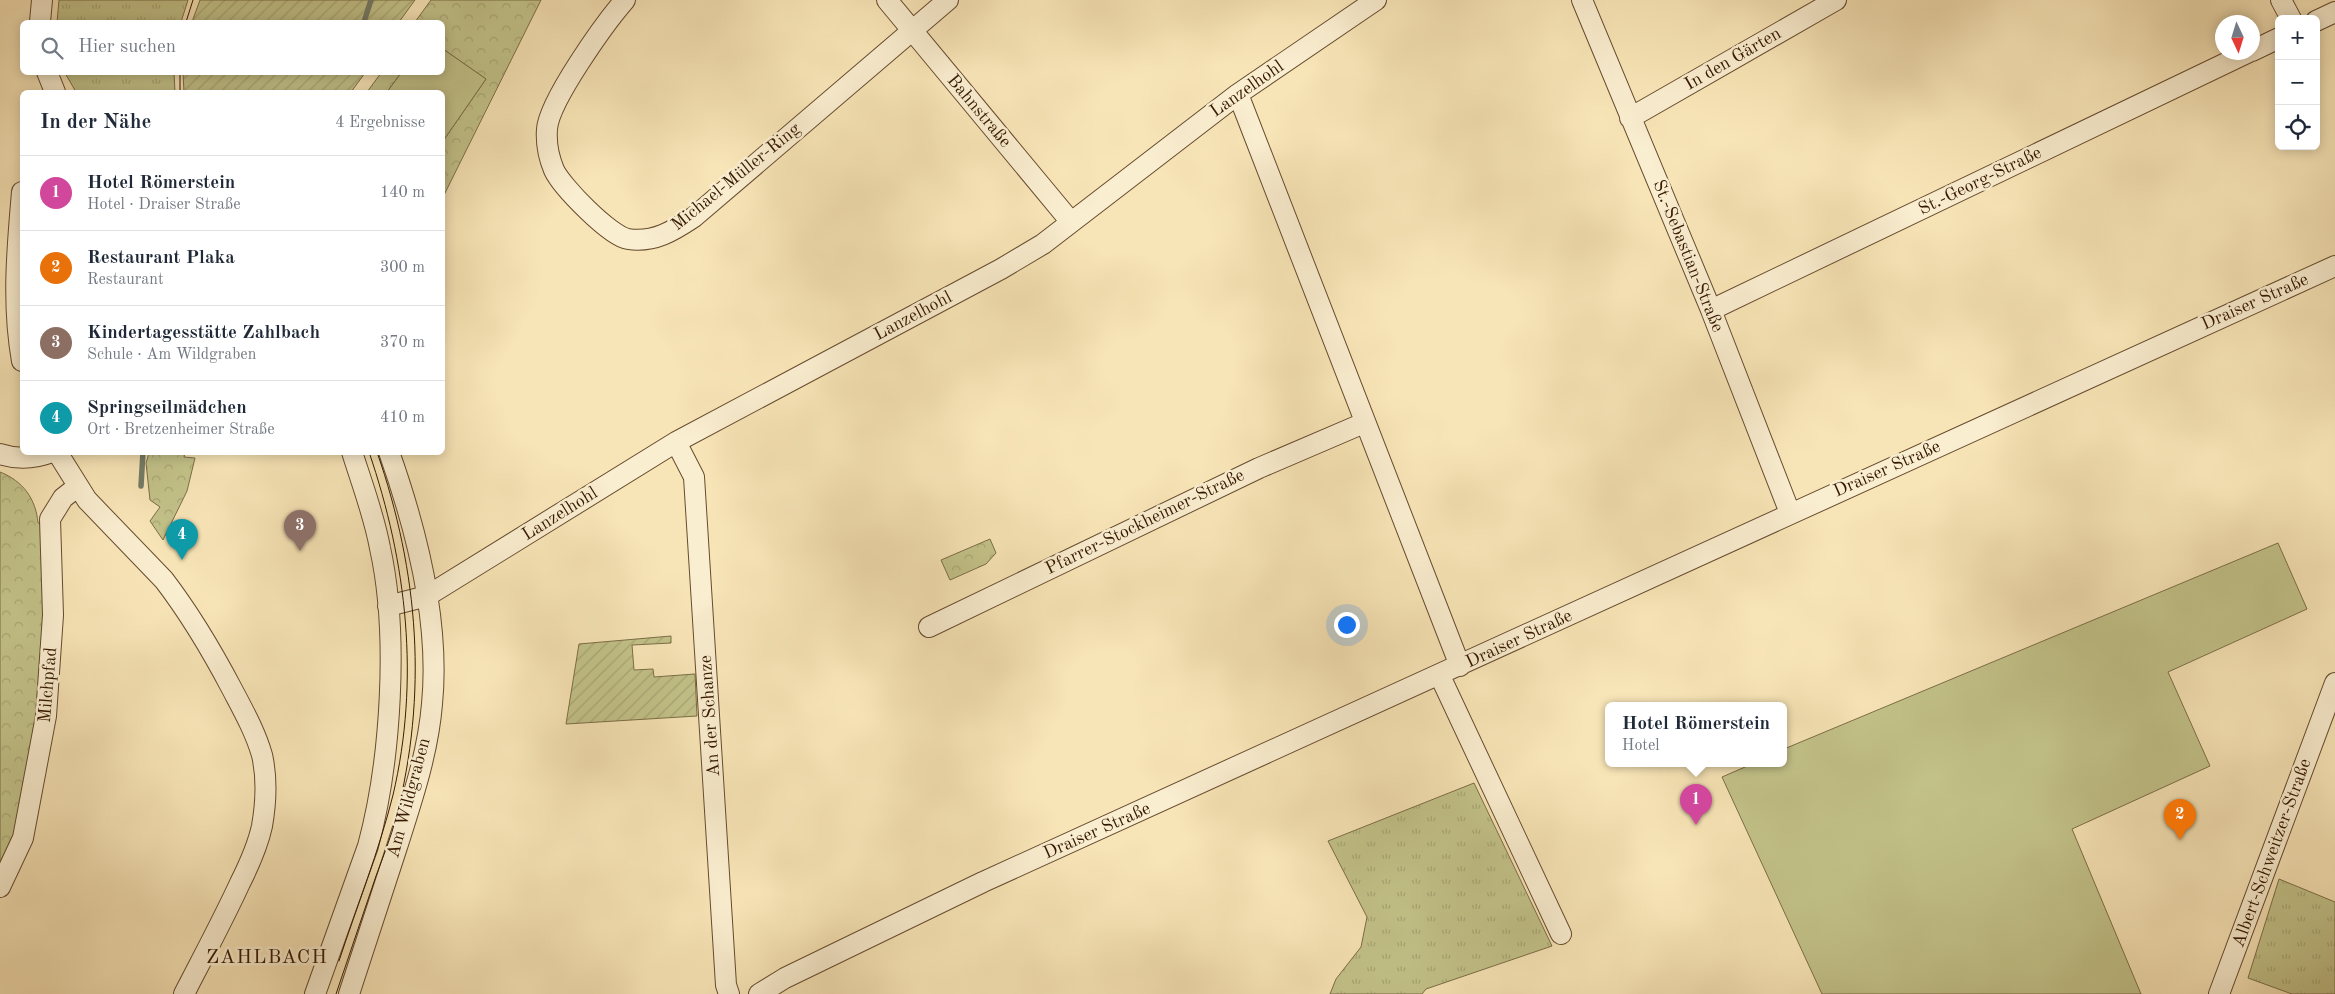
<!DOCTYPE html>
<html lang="de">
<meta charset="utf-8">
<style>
body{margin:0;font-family:"Old Standard TT",serif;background:#f2f2f3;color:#1f2937}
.controls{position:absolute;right:15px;top:15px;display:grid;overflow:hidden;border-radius:8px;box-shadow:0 2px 12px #0003}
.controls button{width:45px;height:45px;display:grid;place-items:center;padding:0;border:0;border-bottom:1px solid #e0e1e3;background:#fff;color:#1f2937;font:25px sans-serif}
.compass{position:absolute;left:2215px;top:15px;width:45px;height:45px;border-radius:50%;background:#fff;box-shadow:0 2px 12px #0003;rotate:176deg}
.you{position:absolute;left:1346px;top:624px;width:18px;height:18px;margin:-12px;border:4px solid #fff;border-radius:50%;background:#1a73e8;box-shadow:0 0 0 8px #1a73e833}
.badge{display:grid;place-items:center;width:32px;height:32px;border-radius:50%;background:#8f2418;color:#fff;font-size:16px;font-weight:700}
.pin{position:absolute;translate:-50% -41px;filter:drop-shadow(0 1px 2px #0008)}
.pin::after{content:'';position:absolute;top:26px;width:18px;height:15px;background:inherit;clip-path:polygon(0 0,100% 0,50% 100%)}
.popup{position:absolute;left:1605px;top:702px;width:182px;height:65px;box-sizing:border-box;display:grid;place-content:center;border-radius:8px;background:#fff;filter:drop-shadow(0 1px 4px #0005);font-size:16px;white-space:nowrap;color:#747a83}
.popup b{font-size:19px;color:#1f2937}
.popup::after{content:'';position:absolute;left:50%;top:100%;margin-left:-10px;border:10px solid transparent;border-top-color:#fff}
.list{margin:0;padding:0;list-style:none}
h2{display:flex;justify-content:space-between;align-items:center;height:65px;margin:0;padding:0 20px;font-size:21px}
h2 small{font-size:16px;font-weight:400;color:#747a83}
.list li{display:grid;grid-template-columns:32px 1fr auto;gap:15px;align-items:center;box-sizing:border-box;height:75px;padding:0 20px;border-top:1px solid #e0e1e3}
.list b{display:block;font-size:19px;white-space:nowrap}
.list p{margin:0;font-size:16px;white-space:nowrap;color:#747a83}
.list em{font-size:16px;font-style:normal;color:#747a83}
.icon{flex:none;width:28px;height:28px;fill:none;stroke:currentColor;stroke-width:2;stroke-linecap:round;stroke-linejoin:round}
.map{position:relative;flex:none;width:2335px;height:994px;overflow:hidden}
.search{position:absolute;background:#fff;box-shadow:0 2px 12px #0003;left:20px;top:20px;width:425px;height:55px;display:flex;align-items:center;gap:12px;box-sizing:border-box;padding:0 18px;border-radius:8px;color:#747a83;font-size:19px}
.panel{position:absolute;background:#fff;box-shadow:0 2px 12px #0003;left:20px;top:90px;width:425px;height:365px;border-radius:8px}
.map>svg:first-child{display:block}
</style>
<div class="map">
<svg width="2335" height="994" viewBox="0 0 2335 994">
<defs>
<pattern id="grass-tufts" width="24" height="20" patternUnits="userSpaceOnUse" patternTransform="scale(1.25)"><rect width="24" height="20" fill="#c3c38a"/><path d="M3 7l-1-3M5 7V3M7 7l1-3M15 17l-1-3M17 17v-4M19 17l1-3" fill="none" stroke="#a8a775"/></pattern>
<pattern id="forest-crowns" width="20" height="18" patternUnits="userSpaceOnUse" patternTransform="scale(1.25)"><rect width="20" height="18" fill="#c3c38a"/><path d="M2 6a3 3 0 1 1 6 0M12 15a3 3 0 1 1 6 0" fill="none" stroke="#a8a775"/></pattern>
<pattern id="garden-furrows" width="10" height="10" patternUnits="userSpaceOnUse" patternTransform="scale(1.25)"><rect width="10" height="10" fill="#c3c38a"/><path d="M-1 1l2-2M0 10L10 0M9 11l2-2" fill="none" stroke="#a8a775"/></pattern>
</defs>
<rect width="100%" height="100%" fill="#f8e5b7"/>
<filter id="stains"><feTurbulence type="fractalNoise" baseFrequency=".004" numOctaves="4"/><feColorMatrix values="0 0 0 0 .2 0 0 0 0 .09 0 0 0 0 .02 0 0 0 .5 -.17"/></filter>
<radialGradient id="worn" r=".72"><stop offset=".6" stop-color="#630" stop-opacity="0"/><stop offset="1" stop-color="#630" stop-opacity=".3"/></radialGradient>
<!-- grass -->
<path fill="url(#grass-tufts)" stroke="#7c6e46" d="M59 0H188L181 22H57Z
M65 73H174L175 92H76Z
M1474 783 1552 946 1426 989 1422 994H1330L1336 979 1361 947 1367 917 1328 841Z
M2279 879 2335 902V994H2292L2248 978Z"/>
<!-- forest -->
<path fill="url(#forest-crowns)" stroke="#7c6e46" d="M431 0H541L443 197V141L486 79 443 49 442 22H415Z
M381 73H401L387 92H367Z
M149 453H185L184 457 195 458 187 491 163 540 150 521 160 507 150 500 146 463Z
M0 472C23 481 36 499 38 523H44L48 596 42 714 18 838 0 875Z
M990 539 996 553 986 564 950 580 941 560Z"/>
<!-- garden -->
<path fill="url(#garden-furrows)" stroke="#7c6e46" d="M200 0H415L399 22H192Z
M183 73V72L365 73 351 92H184Z
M671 636V643L632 645 634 670 653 669 654 677 695 674 697 716 566 724 579 644Z"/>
<!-- pitch -->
<path fill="#c3c38a" stroke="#7c6e46" d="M443 49 486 79 443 141 442 92H387L401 73 442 72Z
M2278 543 2307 609 2168 672 2210 766 2072 829 2141 994H1822L1722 777 1752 764H1784V749Z"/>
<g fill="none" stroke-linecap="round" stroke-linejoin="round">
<!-- stream -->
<path stroke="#737c68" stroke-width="5.5" d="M364 22 371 0
M141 486 143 452"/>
<defs>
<path id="minor" d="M625 0C605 23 549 101 547 129 546 142 549 158 554 170 562 187 610 236 628 239 654 243 673 231 694 217L948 0
M887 0 1071 222
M1582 0 1711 310 1790 513
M2281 0 2291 19
M2316 21 2335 12
M40 22 42 0
M2252 51 2279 38
M47 72 55 92
M1238 94 1460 666
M1630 118 1836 0
M22 192C17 249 12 305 22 361
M1711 310 2249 52
M676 442 694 477 726 985 729 994
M57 452 87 500 164 580C190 614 212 651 232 689 243 710 255 731 262 755 267 777 266 803 262 826 258 845 249 865 240 883 223 920 203 957 184 994
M0 454C18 460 34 459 52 452
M388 606 427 596 676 442 1001 269 1043 244 1238 94 1376 0
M929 627 1259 468 1364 423
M1440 676 1561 934
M0 887 23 838 46 716 53 615 50 519 63 498 77 487
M315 994 368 846C391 761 399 634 380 548 374 515 362 484 352 452
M349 994C365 945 381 896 397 847 412 800 428 753 432 704 440 623 416 528 389 452
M759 994 785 978 983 882 2335 266
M2219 994 2335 683"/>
</defs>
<!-- minor casing -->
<use href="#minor" stroke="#664b2e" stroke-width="22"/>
<!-- minor -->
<use href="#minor" stroke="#faeed0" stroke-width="20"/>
<!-- tram -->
<path stroke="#351801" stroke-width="1" d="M186 22 193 0
M180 72V92
M339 961C357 906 379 851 393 795 420 680 407 563 369 452
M336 994C349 955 363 915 376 876 383 857 391 837 396 818 428 694 419 573 377 452"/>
</g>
<g text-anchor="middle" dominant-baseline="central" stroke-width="5" stroke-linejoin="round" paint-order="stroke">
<!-- street labels -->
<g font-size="18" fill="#351801" stroke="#faeed0">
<text transform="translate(1733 59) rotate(-30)">In den Gärten</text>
<text transform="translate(1247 89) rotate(-35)">Lanzelhohl</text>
<text transform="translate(979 111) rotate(50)">Bahnstraße</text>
<text transform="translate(736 177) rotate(-39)">Michael-Müller-Ring</text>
<text transform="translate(1980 181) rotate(-26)">St.-Georg-Straße</text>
<text transform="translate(1688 256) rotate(68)">St.-Sebastian-Straße</text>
<text transform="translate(2255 302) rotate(-24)">Draiser Straße</text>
<text transform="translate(913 316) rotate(-28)">Lanzelhohl</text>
<text transform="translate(1887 469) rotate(-24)">Draiser Straße</text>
<text transform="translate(560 514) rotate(-32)">Lanzelhohl</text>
<text transform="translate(1145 522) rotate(-26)">Pfarrer-Stockheimer-Straße</text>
<text transform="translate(1519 639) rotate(-25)">Draiser Straße</text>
<text transform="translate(48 685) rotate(-85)">Milchpfad</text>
<text transform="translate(710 716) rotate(-94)">An der Schanze</text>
<text transform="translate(409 798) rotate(-75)">Am Wildgraben</text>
<text transform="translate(1097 831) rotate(-24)">Draiser Straße</text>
<text transform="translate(2272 853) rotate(-70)">Albert-Schweitzer-Straße</text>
</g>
<!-- quarter labels -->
<g font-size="20" letter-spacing="1" fill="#351801" stroke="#faeed0">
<text x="267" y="958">ZAHLBACH</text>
</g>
</g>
<rect width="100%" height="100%" filter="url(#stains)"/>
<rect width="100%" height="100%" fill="url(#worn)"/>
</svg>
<div class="controls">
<button>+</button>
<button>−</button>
<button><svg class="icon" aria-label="locate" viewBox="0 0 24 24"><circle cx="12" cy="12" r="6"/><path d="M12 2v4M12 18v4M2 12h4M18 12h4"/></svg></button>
</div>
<svg class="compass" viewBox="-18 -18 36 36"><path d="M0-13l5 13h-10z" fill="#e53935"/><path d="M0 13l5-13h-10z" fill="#747a83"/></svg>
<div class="you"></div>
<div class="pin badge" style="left:1696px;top:825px;background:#d1479c">1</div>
<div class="popup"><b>Hotel Römerstein</b>Hotel</div>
<div class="pin badge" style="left:2180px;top:840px;background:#e8710a">2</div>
<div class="pin badge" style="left:300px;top:551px;background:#8d6e63">3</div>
<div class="pin badge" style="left:182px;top:560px;background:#0f9aa8">4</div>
<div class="search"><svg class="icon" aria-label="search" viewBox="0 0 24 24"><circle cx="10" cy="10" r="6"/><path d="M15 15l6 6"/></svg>Hier suchen</div>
<section class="panel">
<h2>In der Nähe<small>4 Ergebnisse</small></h2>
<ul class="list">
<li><span class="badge" style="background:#d1479c">1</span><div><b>Hotel Römerstein</b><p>Hotel · Draiser Straße</p></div><em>140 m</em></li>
<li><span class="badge" style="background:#e8710a">2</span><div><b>Restaurant Plaka</b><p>Restaurant</p></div><em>300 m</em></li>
<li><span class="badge" style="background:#8d6e63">3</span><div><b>Kindertagesstätte Zahlbach</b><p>Schule · Am Wildgraben</p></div><em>370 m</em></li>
<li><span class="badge" style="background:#0f9aa8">4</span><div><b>Springseilmädchen</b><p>Ort · Bretzenheimer Straße</p></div><em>410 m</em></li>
</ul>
</section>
</div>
